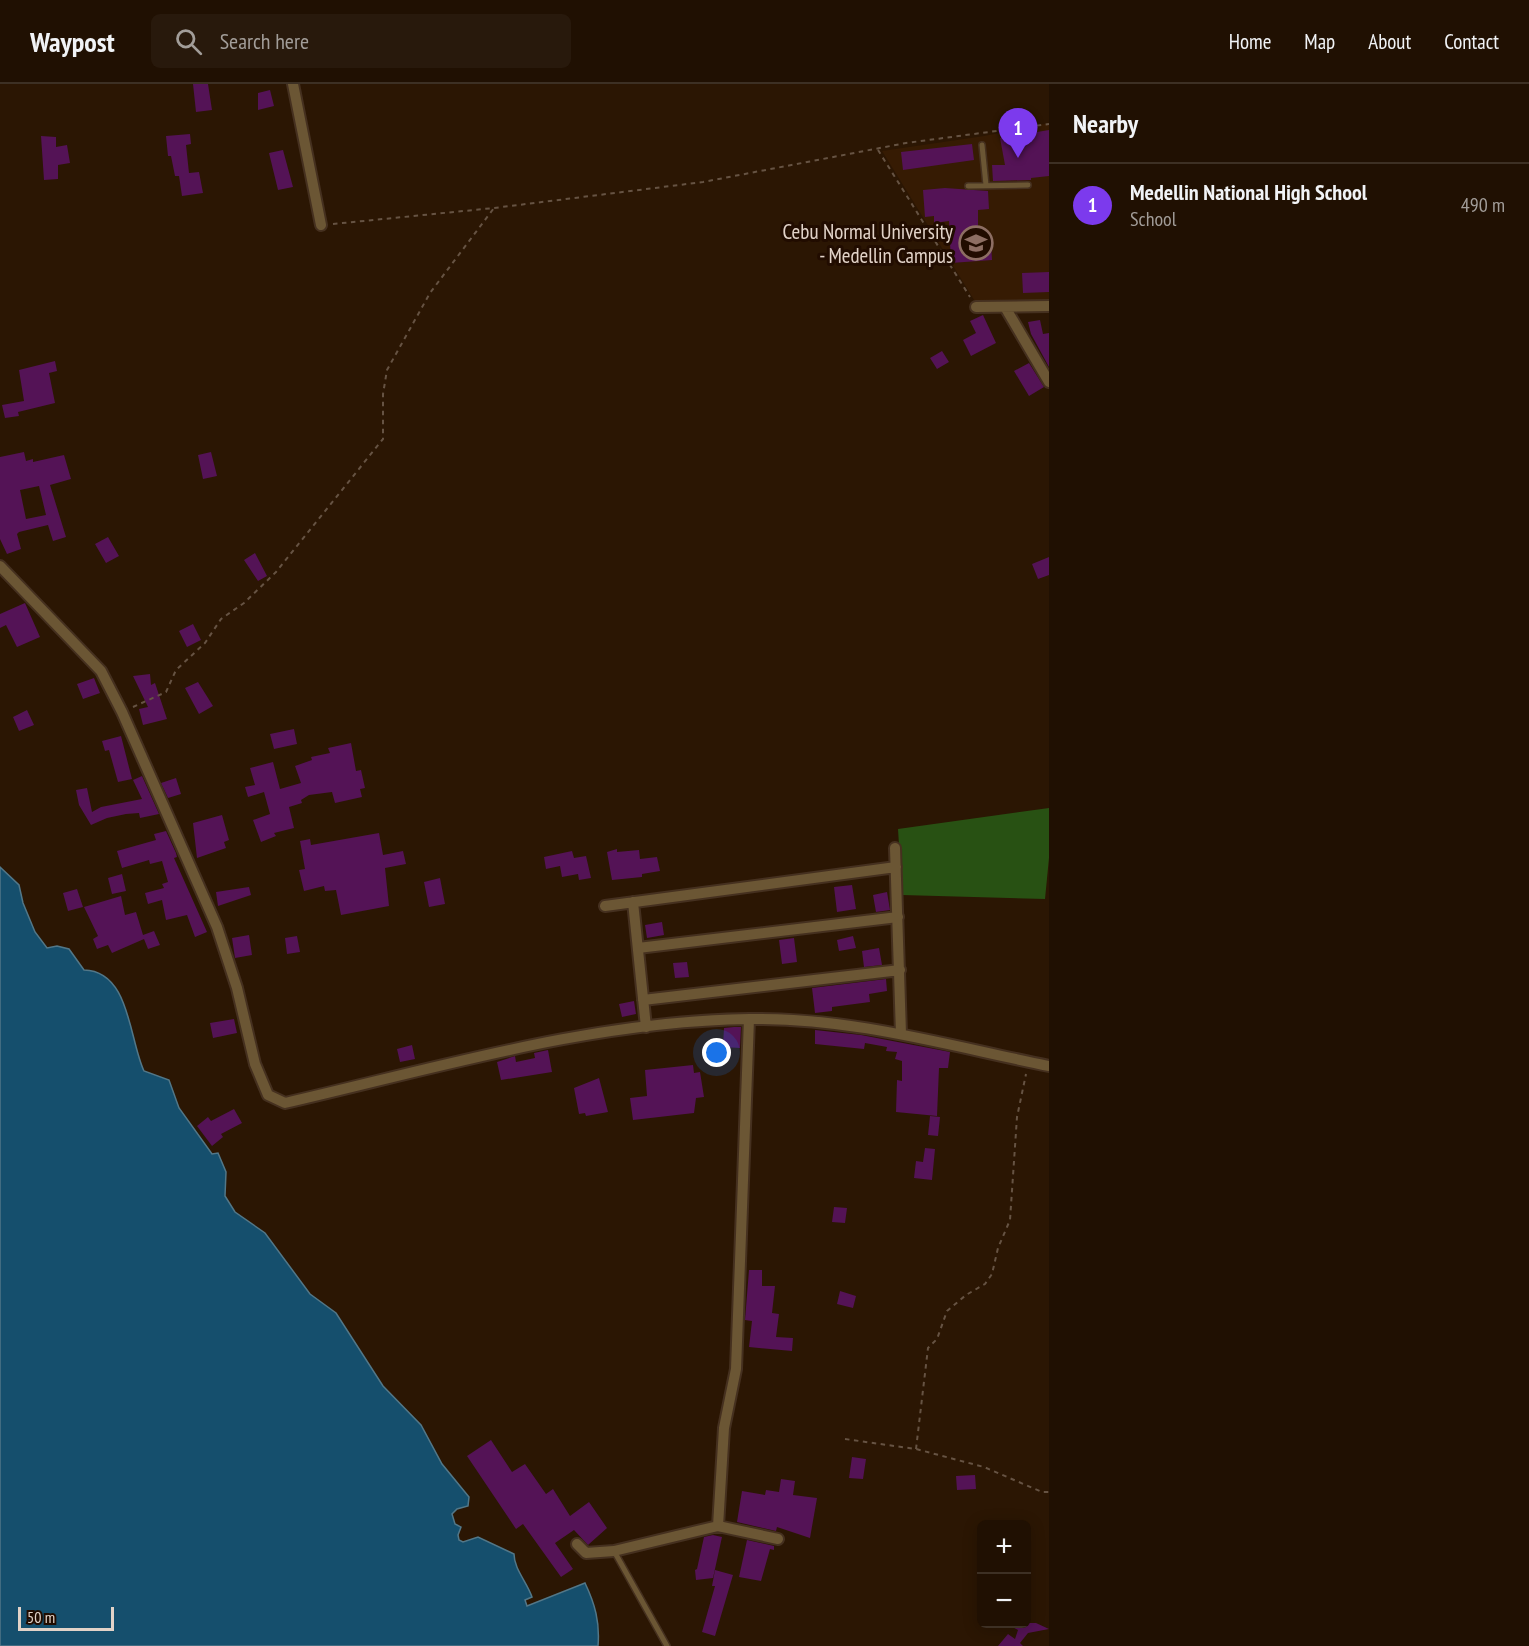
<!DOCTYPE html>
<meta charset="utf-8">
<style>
body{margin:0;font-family:"PT Sans Narrow",sans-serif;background:#28190c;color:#f1f3f6}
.controls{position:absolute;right:18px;bottom:18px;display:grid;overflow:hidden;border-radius:9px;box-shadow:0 3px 15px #0003}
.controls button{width:54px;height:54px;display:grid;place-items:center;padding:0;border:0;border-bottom:2px solid #3d3024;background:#201002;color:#f1f3f6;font:30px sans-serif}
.scale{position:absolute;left:18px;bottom:15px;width:96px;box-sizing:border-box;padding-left:6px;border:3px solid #e2d3c8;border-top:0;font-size:16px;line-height:21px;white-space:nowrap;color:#e2d3c8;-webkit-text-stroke:4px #210c00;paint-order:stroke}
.you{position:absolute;left:717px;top:969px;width:21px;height:21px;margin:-15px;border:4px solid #fff;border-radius:50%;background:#1a73e8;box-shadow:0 0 0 9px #1a73e833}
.badge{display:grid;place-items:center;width:39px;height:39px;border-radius:50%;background:#7c3aed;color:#fff;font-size:20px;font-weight:700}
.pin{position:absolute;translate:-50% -50px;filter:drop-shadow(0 2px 3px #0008)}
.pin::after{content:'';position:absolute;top:32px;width:21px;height:18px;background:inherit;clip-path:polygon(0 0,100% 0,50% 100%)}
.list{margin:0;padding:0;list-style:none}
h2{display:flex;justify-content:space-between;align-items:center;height:78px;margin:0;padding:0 24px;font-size:26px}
h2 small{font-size:20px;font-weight:400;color:#a29d99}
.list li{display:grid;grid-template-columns:39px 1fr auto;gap:18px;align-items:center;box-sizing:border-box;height:84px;padding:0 24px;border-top:2px solid #3d3024}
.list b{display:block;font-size:22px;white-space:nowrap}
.list p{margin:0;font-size:20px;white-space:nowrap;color:#a29d99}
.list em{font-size:20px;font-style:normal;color:#a29d99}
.icon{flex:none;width:33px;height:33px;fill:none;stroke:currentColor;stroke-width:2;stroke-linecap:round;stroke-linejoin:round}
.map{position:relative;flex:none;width:1049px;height:1562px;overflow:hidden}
header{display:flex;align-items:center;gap:36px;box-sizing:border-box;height:84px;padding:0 30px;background:#201002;border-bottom:2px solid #3d3024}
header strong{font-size:28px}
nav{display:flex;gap:33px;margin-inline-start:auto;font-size:21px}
.search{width:420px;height:54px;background:#28190c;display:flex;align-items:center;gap:15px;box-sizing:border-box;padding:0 21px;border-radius:9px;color:#a29d99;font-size:22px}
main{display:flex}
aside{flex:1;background:#201002}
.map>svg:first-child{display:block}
</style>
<header>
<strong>Waypost</strong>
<div class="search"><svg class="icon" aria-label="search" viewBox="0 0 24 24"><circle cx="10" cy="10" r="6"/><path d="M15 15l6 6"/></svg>Search here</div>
<nav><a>Home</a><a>Map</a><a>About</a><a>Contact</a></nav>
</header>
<main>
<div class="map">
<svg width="1049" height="1562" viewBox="0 0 1049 1562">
<rect width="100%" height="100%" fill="#2b1603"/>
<!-- built -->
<path fill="#361b03" d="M1049 39V217L976 219 882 67 984 52Z"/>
<!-- forest -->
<path fill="#285113" d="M1049 724V774L1045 815 902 811 898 745Z"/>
<!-- water -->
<path fill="#154f6d" stroke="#527788" stroke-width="1.5" d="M0 783 19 801 23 819 35 848 47 864 57 862 69 865 84 886C130 887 129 955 144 987L169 996 179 1024 212 1070 218 1069 226 1088 225 1112 235 1128 265 1149 310 1210 336 1229 383 1302 421 1341 442 1380 469 1413 468 1422 457 1425 452 1430 455 1440 461 1443 458 1451 459 1456 463 1458 478 1453 514 1470C514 1485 527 1498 532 1513L525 1516 527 1522 585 1499C595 1520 600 1538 598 1562H0Z"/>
<!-- building -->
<path fill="#541356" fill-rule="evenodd" d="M193 0H208L212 26 196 28Z
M270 6 274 22 258 26V9Z
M1049 46V92L1031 94V96L993 97 992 81H1005L1000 54Z
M190 50 191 60 186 61 189 89 199 88 203 109 182 112 179 92H175L171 72H168L166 52Z
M41 52 56 53V63L67 61 70 79 58 81V95L44 96Z
M972 60 974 76 903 86 901 68Z
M283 66 293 103 278 106 269 69Z
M945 104 988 107 989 125 978 126V141L979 159 991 158 992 176 951 179 949 137 934 139V132L925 133 923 106Z
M1049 188V208L1023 209 1022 189Z
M983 231 996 259 971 272 963 256 976 249 970 237Z
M1040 236 1043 250 1049 249V283L1031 250 1028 238Z
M942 267 949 278 937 285 930 274Z
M55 277 57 287 49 289 55 319 18 328 19 332 5 334 2 321 24 317 19 286Z
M1029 279 1044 303 1029 312 1014 287Z
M24 368 26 377 33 375V378L64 371 71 395 50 401 66 453 53 457 48 441 19 448 17 450 21 465 7 470 0 455V373ZM39 402 46 431 26 435 20 406Z
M211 368 217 392 203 395 198 371Z
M108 453 119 472 106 479 95 460Z
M255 469 267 492 258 497 244 476Z
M1049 473V491L1038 495 1032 480Z
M25 519 40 553 17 563 6 541 0 544V530Z
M193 540 201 556 187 563 179 547Z
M150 590 151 601 155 599 167 635 143 641 139 625 148 623 133 592Z
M94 594 100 609 83 615 77 600Z
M198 598 213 622 199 630 185 604Z
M27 626 34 641 19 647 13 633Z
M294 645 297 660 274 665 270 650Z
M121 652 132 695 118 698 109 666 105 667 102 657Z
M351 659 356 687 361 686 365 704 360 705 362 713 335 719 332 708 309 711 301 716 302 719 289 723 294 744 274 749 276 752 261 758 253 736 270 730 264 708 248 713 245 703 255 701 250 684 273 678 280 705 301 699 295 682 312 676 311 673 330 669 328 664Z
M142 692 159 730 140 734 139 729 126 730 107 734 91 741 79 721 76 706 87 704 92 728 101 723 142 715 133 696Z
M176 694 181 710 168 714 161 699Z
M222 731 229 756 224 758 226 764 197 774 193 739Z
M166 747 176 769 177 773 174 774 207 848 195 853 187 831 166 836 162 816 148 820 145 809 164 804 162 800 168 798 162 777 150 780 149 776 122 784 117 767 156 756 154 750Z
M379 749 383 771 403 767 406 780 385 784 389 822 341 831 336 806 325 807 324 802 304 807 299 786 305 785 300 757 310 755 311 761Z
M617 765V768L639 766 640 775 657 773 660 787 642 790V793L612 796 607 768Z
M572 767 574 774 586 772 591 794 579 796 578 790 562 793 560 782 546 785 544 773Z
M122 790 126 807 112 810 108 794Z
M440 794 445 820 429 823 424 798Z
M852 801 856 825 837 828 834 803Z
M249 803 251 811 218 822 216 808Z
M77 805 83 823 68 827 63 809Z
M887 808 890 826 876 828 873 811Z
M121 812 125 831 136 828 143 851 154 847 160 861 148 865 144 855 112 869 108 861 97 865 93 855 98 852 84 823Z
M662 838 664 851 647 854 645 841Z
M249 851 252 871 235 874 232 854Z
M297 852 300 868 287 870 285 854Z
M853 852 856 864 839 867 837 856Z
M794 854 797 878 782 880 779 856Z
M879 864 882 881 864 883 862 867Z
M687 878 689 893 675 894 673 879Z
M886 895 887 907 869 910 870 918 832 923V927L815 929 812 904Z
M634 917 636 930 622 933 619 920Z
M234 935 237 949 213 954 210 939Z
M734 943H741L740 964 723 963 724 944Z
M815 946 861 951 950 968 948 984H939L937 1032 896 1028 897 996 902 997V977L895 975 897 968 886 967 887 963 865 959 864 965 815 960Z
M412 961 415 975 400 978 397 965Z
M548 966 552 988 501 996 497 978 515 972 516 978 535 974 534 969Z
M693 981 694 989 700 988 704 1013 696 1014 694 1029 633 1036 630 1014 647 1012 645 986Z
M599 994 608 1028 586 1032 585 1029 579 1030 574 1004Z
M234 1025 242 1039 221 1050 223 1053 212 1062 197 1042 208 1033 211 1037Z
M930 1032 940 1033 938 1052 928 1051Z
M925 1064 935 1065 932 1096 914 1094 916 1077 923 1078Z
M834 1123 847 1124 845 1139 832 1138Z
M749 1186H762V1202H775L772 1229 779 1230 776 1253 793 1254 792 1267 749 1263 752 1237 745 1236Z
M840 1207 856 1212 853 1224 837 1220Z
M491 1356 512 1388 525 1380 546 1410 553 1405 570 1432 589 1418 607 1444 588 1461 574 1446 555 1459 573 1485 561 1493 523 1440 516 1445 467 1372Z
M852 1373 866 1375 863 1395 849 1394Z
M975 1391 976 1405 957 1406 956 1392Z
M781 1395 795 1397 793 1411 817 1414 810 1454 777 1443 776 1447 737 1438 742 1407 765 1411 766 1406 779 1408Z
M713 1451 722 1453 713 1494 696 1496 695 1486 697 1485 704 1453Z
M747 1456 774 1462V1466L770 1465 761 1497 739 1493Z
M715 1486 733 1491 715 1552 702 1548 715 1502H712Z
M1005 1539H1036L1049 1545 1028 1549 1020 1559 1023 1562H998L1008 1550 1015 1555 1018 1546Z"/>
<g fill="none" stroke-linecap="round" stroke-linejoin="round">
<defs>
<path id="lane" d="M982 61 986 101
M968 102 1028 101
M614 1467 667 1562"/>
<path id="street" d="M293 0 321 141
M976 223 1049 222
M1005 223 1049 298
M0 482 101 587 122 628 217 843 237 904 255 980 268 1011 285 1019C437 984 592 937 749 935 851 933 950 962 1049 982
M895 764 901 950
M633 818 646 943
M605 822 896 783
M638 864 898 833
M643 916 900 886
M718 1442 724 1344 736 1285 749 935
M577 1460 586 1469 614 1467 718 1442 778 1455"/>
</defs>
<!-- lane casing -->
<use href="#lane" stroke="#45301f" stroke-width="8"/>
<!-- street casing -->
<use href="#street" stroke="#45301f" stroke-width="14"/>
<!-- path -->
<path stroke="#665343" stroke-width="2" stroke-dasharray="4.5 4.5" stroke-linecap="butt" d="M878 66 970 213
M333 140 494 124 703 98 906 59 1049 40
M133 623 166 608 176 586 205 559 221 535 244 519 276 488 383 355V310L387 286 430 209 494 124
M845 1355 916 1365 984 1383 1042 1408H1049
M916 1365 928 1264 937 1255 947 1227 966 1211 985 1200 992 1190 998 1164 1010 1136 1017 1033 1026 990"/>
<!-- lane -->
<use href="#lane" stroke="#6b5634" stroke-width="5"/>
<!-- street -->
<use href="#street" stroke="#6b5634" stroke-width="10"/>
</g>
<!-- icons -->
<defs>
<symbol id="university-ring" viewBox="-11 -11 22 22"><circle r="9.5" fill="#210c00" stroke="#8d6e63" stroke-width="1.5"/><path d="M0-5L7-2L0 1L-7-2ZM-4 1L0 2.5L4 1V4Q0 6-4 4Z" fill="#8d6e63"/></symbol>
</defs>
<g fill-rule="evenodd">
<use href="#university-ring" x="957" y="140" width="38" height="38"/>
</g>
<g text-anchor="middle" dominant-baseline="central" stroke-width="6" stroke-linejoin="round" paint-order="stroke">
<!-- poi labels -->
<g font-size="21" fill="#e2d3c8" stroke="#210c00" text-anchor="end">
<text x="953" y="147">Cebu Normal University<tspan x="953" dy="24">- Medellin Campus</tspan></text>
</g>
</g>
</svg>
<div class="controls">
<button>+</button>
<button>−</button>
</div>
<div class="scale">50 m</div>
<div class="you"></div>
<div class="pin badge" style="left:1018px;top:74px">1</div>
</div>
<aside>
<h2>Nearby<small></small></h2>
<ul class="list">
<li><span class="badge">1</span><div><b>Medellin National High School</b><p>School</p></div><em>490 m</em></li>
</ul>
</aside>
</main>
